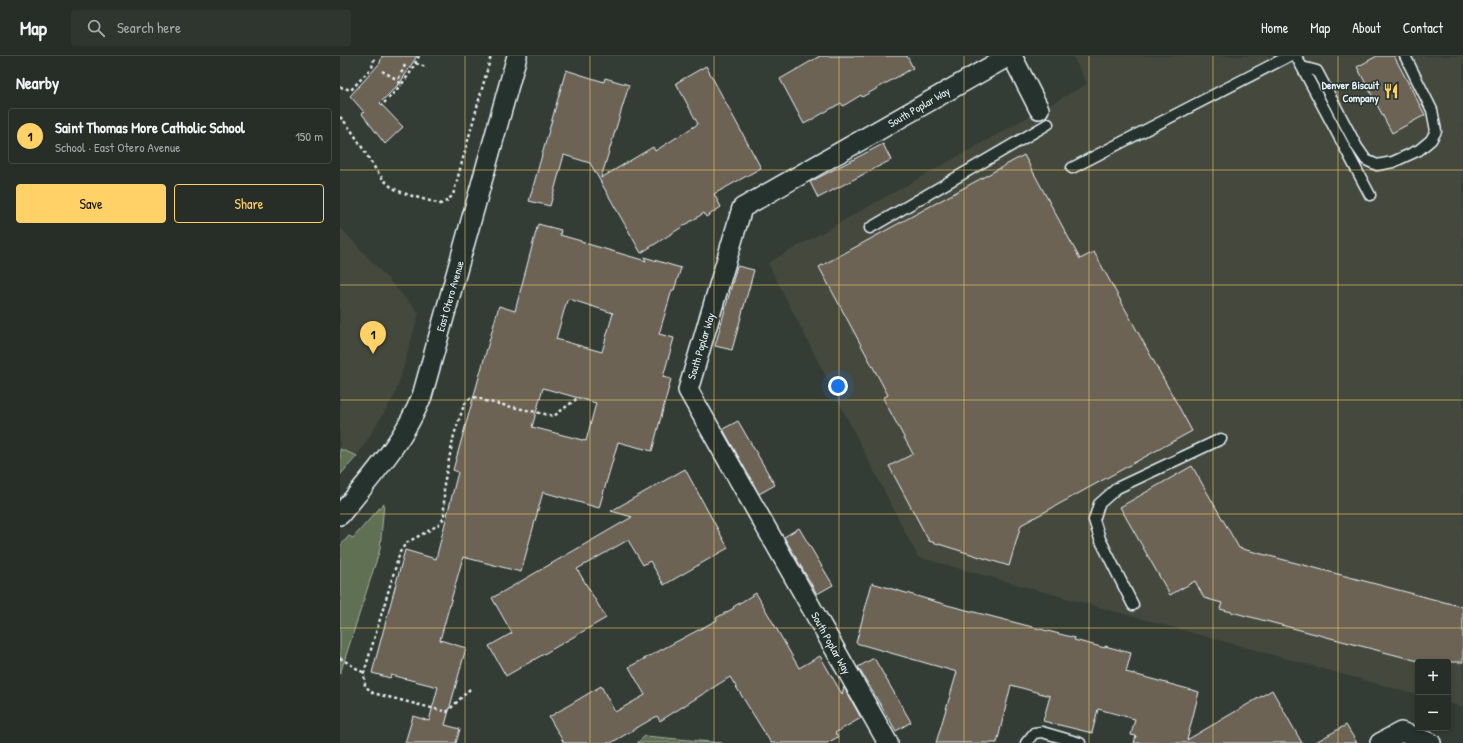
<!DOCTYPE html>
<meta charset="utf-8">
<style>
body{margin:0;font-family:"Patrick Hand",sans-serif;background:#2f3630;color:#f1f3f6}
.controls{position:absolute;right:12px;bottom:12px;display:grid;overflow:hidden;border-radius:4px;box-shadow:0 2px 6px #0003}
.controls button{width:36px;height:36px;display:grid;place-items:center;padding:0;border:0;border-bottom:1px solid #434a45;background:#272e28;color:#f1f3f6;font:20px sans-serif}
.you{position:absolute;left:498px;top:330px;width:14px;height:14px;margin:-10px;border:3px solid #fff;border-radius:50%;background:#1a73e8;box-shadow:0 0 0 6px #1a73e833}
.badge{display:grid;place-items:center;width:26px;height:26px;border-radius:50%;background:#ffd166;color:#111;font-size:13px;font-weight:700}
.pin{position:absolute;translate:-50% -33px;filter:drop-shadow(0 1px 2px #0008)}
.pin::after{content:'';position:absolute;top:21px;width:14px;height:12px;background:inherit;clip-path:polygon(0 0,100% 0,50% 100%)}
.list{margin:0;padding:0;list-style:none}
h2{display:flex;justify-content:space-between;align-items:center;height:52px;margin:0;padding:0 16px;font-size:17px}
h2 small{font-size:13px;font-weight:400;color:#a4a8a8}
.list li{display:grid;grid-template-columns:26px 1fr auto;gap:12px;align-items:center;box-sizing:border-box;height:56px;margin:0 8px 8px;padding:0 8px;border:1px solid #434a45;border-radius:4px}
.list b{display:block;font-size:15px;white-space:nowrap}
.list p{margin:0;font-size:13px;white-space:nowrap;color:#a4a8a8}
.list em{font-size:13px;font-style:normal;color:#a4a8a8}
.actions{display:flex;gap:8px;padding:12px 16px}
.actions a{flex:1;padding:9px 0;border:1px solid #ffd166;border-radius:4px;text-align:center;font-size:14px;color:#ffd166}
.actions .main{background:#ffd166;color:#111}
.icon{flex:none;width:22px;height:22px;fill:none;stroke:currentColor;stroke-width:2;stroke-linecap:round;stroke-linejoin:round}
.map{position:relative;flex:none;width:1123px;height:687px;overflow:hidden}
header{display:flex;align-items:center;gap:24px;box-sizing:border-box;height:56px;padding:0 20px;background:#272e28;border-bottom:1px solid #434a45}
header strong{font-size:19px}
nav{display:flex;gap:22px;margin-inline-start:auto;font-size:14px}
.search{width:280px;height:36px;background:#2f3630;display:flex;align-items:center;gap:10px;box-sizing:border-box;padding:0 14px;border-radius:4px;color:#a4a8a8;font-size:15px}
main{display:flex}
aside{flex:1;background:#272e28}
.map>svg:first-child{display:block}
</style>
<header>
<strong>Map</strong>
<div class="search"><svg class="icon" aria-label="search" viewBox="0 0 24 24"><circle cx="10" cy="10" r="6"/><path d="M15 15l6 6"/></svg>Search here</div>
<nav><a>Home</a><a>Map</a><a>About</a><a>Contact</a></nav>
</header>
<main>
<aside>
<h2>Nearby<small></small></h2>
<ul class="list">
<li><span class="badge">1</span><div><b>Saint Thomas More Catholic School</b><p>School · East Otero Avenue</p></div><em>150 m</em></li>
</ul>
<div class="actions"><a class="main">Save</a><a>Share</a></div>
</aside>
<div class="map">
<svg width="1123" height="687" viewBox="0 0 1123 687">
<rect width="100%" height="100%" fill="#343d35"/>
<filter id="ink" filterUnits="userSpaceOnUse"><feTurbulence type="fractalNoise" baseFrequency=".025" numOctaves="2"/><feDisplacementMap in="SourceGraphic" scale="8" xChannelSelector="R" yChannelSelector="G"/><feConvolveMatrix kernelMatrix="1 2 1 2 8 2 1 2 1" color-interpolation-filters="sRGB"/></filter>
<g filter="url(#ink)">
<!-- built -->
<path fill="#45493e" d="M733 0H1123V651L1108 647V606H1078V639L578 501 428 207 747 28Z
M0 171 79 257 55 339 17 400 0 393Z"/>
<!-- green -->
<path fill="#5f7052" stroke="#a4b0a5" d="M0 393 17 400 0 419Z
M44 447 40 493 0 618V490L9 480 13 482Z
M305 680 382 687H297Z"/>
<!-- building -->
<path fill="#6c6454" stroke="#e8f1f8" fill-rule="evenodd" d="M42 0H77L60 27 40 47 63 71 45 88 22 58 24 56 10 40 40 7Z
M480 0H567L573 12 522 41 521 39 503 50 501 47 464 68 440 23Z
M1037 0H1054L1085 59 1052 77 1017 11Z
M366 10 421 112 374 138 381 151 366 161 364 157 301 197 250 107 224 99 210 150 189 145 226 14 264 26 265 22 289 29 261 122 313 91 315 95 358 68 336 27Z
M543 88 551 104 478 142 470 126Z
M684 99 740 203 754 196 852 375 681 469 669 510 589 485 549 410 573 398 543 342 548 339 479 211Z
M198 168 221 174 220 179 241 185V186L306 205 304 201 341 212 334 234H332L319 278 334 282 323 321 331 323 312 395 278 386 259 452 203 436 181 516 123 501 100 584 126 592 105 669 120 673 116 687H65L73 660 89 665 98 631 51 619 50 622 32 617 65 494 96 503 118 416 113 414 159 250 175 255ZM229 243 273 257 262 296 216 283 227 244ZM203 332 256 347 246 385 192 371Z
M397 210 414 214 392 294 375 290Z
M398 365 435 429 419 438 383 373Z
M852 410 899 492 1123 551V606H1082L880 553 882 547 864 542 855 525 830 539 780 451Z
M345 413 388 492 324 529 310 505 303 509 288 484 237 513 266 562 166 620 149 590 172 577 152 542 292 461 271 455Z
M459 472 493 529 477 538 444 481Z
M532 527 607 549 735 582 734 584 765 592V590L791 597 786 616 859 636 847 684 932 634 962 687H794L796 680 791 679 795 663 758 653 752 677 703 665 710 640 671 629 657 687H596L617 616 516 587Z
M416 537 459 612 480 600 502 638 504 631 521 662 495 677 498 681 487 687H431L390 621 320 665 317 660 271 687H224L209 661 261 630 275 656 305 639 289 611 377 564 376 562 394 552 393 551Z
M534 602 571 666 556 675 518 611Z
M1006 669 1017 687H974Z"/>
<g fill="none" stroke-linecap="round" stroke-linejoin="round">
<defs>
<path id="service" d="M956 0 1030 139
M962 11 977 15 1017 91 1026 104 1037 109 1053 106 1079 94 1091 84 1096 75 1092 54 1065 0
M732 112 949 0
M530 172 708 68
M793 549 760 483 754 464 759 448 777 432 881 383
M686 687 694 677 702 676 740 687"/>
<path id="minor" d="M672 0 699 53
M0 459C31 421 64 385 82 340L177 0
M548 687 348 334 402 152 669 0
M1040 687 1061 676 1091 687"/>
</defs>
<!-- service casing -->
<use href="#service" stroke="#e8f1f8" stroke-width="13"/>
<!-- minor casing -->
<use href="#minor" stroke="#e8f1f8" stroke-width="22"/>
<!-- path -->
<path stroke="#e8f1f8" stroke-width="2.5" stroke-dasharray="3 3" stroke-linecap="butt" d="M76 7 87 12
M65 9 58 24 61 29 70 17 79 0
M42 15 58 24
M0 31 11 34 32 11 35 0
M44 47 61 29
M0 61C19 79 34 120 53 132 67 140 85 143 100 148L107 145 113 139 151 0
M0 602 24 617
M130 633 107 656 33 637 25 630 24 617 60 496 66 487 88 475 98 469 104 462V428L114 379 124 349 129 343 137 341 145 345 214 360 239 341"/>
<!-- service -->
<use href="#service" stroke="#26332d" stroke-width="10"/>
<!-- minor -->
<use href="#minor" stroke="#26332d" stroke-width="19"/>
</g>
</g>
<!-- grid -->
<path fill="none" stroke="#ffd166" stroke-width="1" stroke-opacity="0.55" d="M125 0V687M250 0V687M374 0V687M499 0V687M624 0V687M749 0V687M873 0V687M998 0V687M0 114H1123M0 229H1123M0 344H1123M0 458H1123M0 572H1123"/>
<!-- icons -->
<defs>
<symbol id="restaurant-bare" viewBox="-9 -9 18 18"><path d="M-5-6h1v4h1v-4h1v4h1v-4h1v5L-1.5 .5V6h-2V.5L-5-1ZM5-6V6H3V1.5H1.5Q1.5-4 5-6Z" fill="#ffd166" stroke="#26332d" stroke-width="2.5" paint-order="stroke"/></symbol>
</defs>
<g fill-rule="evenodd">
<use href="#restaurant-bare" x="1040" y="24" width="22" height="22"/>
</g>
<g text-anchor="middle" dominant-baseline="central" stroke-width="3" stroke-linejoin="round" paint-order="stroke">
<!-- poi labels -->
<g font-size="11" font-weight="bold" fill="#e8f1f8" stroke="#26332d" text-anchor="end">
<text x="1039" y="29">Denver Biscuit<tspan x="1039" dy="13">Company</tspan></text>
</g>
<!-- street labels -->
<g font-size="11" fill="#e8f1f8" stroke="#26332d">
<text transform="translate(579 51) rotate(-30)">South Poplar Way</text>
<text transform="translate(110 240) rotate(-74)">East Otero Avenue</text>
<text transform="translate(361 290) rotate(-73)">South Poplar Way</text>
<text transform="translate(491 587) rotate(61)">South Poplar Way</text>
</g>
</g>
</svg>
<div class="controls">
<button>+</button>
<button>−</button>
</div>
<div class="you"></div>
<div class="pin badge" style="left:33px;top:298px">1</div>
</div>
</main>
